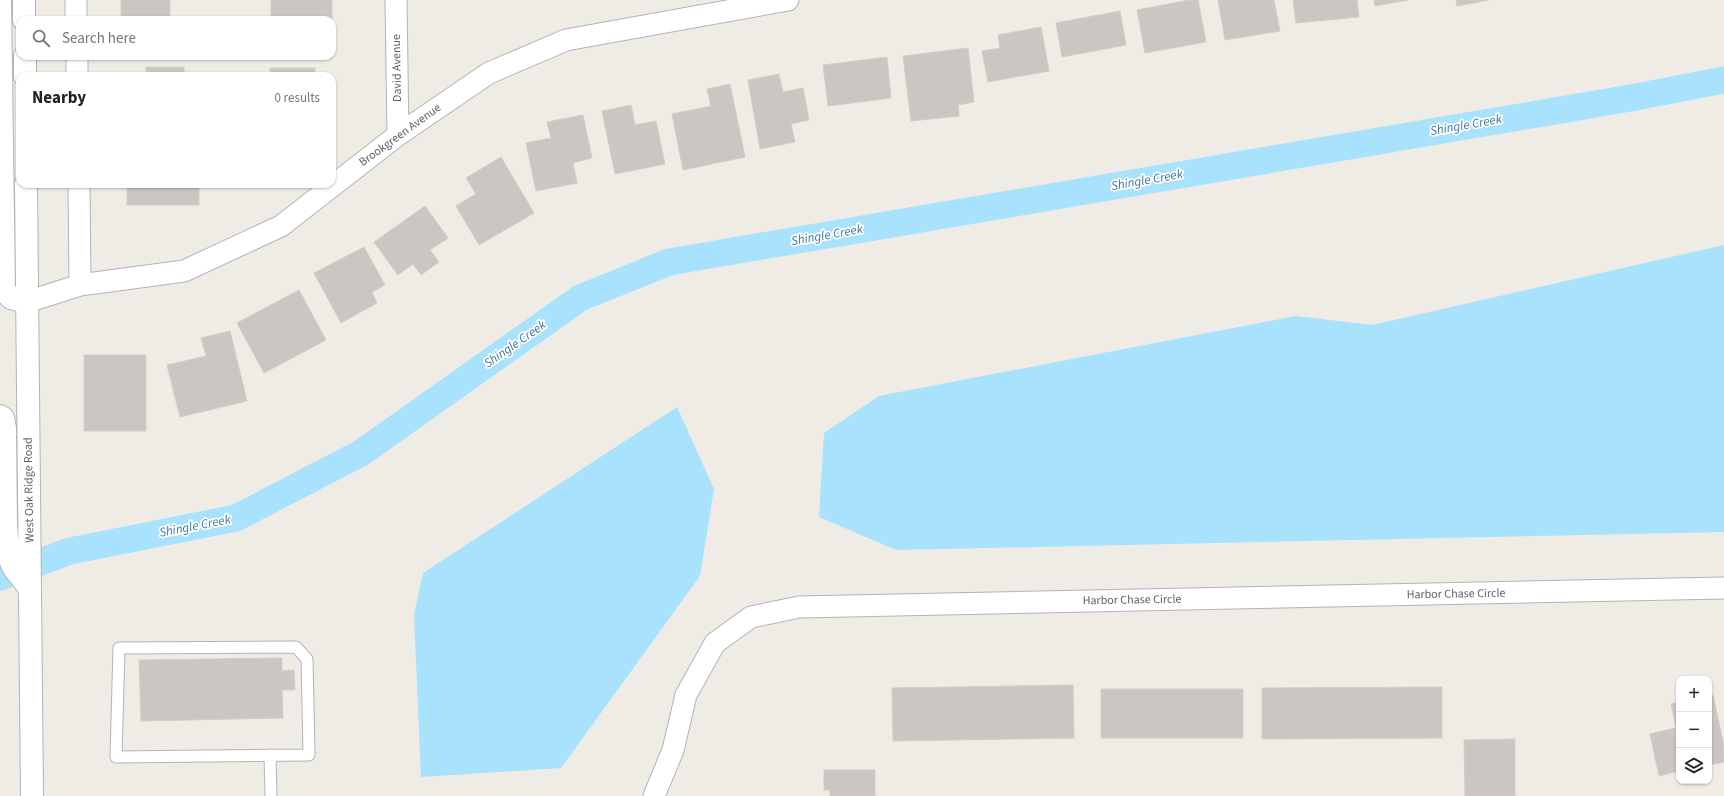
<!DOCTYPE html>
<meta charset="utf-8">
<style>
body{margin:0;font-family:"Source Sans 3",sans-serif;background:#f6f6f6;color:#222}
.controls{position:absolute;right:12px;bottom:12px;display:grid;overflow:hidden;border-radius:8px;box-shadow:0 1px 3px #0004}
.controls button{width:36px;height:36px;display:grid;place-items:center;padding:0;border:0;border-bottom:1px solid #e0e0e0;background:#fff;color:#222;font:20px sans-serif}
.list{margin:0;padding:0;list-style:none}
h2{display:flex;justify-content:space-between;align-items:center;height:52px;margin:0;padding:0 16px;font-size:17px}
h2 small{font-size:13px;font-weight:400;color:#767676}
.icon{flex:none;width:22px;height:22px;fill:none;stroke:currentColor;stroke-width:2;stroke-linecap:round;stroke-linejoin:round}
.map{position:relative;flex:none;width:1724px;height:796px;overflow:hidden}
.search{position:absolute;background:#fff;box-shadow:0 1px 3px #0004;left:16px;top:16px;width:320px;height:44px;display:flex;align-items:center;gap:10px;box-sizing:border-box;padding:0 14px;border-radius:12px;color:#767676;font-size:15px}
.panel{position:absolute;background:#fff;box-shadow:0 1px 3px #0004;left:16px;top:72px;width:320px;height:116px;border-radius:12px}
.map>svg:first-child{display:block}
</style>
<div class="map">
<svg width="1724" height="796" viewBox="0 0 1724 796">
<rect width="100%" height="100%" fill="#efece6"/>
<!-- water -->
<path fill="#a8e2fd" d="M1724 245V532L896 550 819 517 824 433 879 396 1296 316 1372 325Z
M677 407 714 489 700 576 561 768 421 777 414 615 423 573Z"/>
<g fill="none" stroke-linecap="round" stroke-linejoin="round">
<!-- canal -->
<path stroke="#a8e2fd" stroke-width="27" d="M0 577 70 551 236 518 361 453 580 298 669 262 1625 99 1724 80"/>
</g>
<!-- building -->
<path fill="#cac7c2" stroke="#d4cdc4" d="M121 0H170V17H194V20H121Z
M271 0H332V51V20H271Z
M1189 0H1198L1206 42 1145 53 1137 10Z
M1218 0H1274L1280 31 1225 40Z
M1293 0H1357L1359 17 1296 23Z
M1374 0H1408L1375 6Z
M1456 0H1489L1457 6Z
M1120 11 1126 45 1062 57 1056 23Z
M1041 27 1049 71 988 82 982 51 1000 48 998 35Z
M968 48 974 102 958 105 959 116 911 121 903 56Z
M887 57 891 98 828 106 823 65Z
M146 67H184V76H146Z
M270 68H315V76H270Z
M779 74 783 92 803 88 809 120 791 124 795 142 760 149 748 80Z
M730 84 745 157 683 170 672 114 711 106 707 89Z
M631 105 635 125 656 121 665 164 615 174 602 111Z
M583 115 592 158 573 163 577 183 536 191 526 143 551 138 547 122Z
M501 157 534 213 479 245 456 206 476 194 466 178Z
M127 184H177V187H199V205H127Z
M425 206 448 238 430 250 439 262 421 275 413 264 398 275 374 242Z
M364 247 385 285 372 292 377 303 341 323 314 273Z
M299 290 326 340 264 373 237 323Z
M230 331 247 401 180 417 167 365 206 356 201 338Z
M84 355H146V431H84Z
M282 658V671L294 670 295 690H282L283 718 141 721 139 660Z
M1073 685 1074 738 893 741 892 688Z
M1442 687V738L1262 739V688Z
M1101 689H1243V738H1101Z
M1713 695 1724 746V762L1709 765V696Z
M1679 702V771L1659 776 1650 734 1676 728 1671 704Z
M1515 739V796H1465L1464 740Z
M824 770H875V796H830V790H824Z"/>
<g fill="none" stroke-linecap="round" stroke-linejoin="round">
<defs>
<path id="service" d="M296 647 307 659 309 755 116 757 119 648Z
M270 755 271 796"/>
<path id="minor" d="M76 0V20
M396 0 398 135
M77 56V76
M79 184 80 285
M27 302 80 285 184 271 281 226 398 135 489 73 566 40 788 0
M654 796 673 750 686 695 715 643 751 617 799 607 1724 588"/>
<path id="tertiary" d="M0 0 4 290 11 298 27 302
M24 0V20
M25 56V76
M26 184 32 796
M0 416 3 418 5 428 6 526 9 557 13 567 30 589"/>
</defs>
<!-- service casing -->
<use href="#service" stroke="#b1b4b7" stroke-width="13"/>
<!-- minor casing -->
<use href="#minor" stroke="#b1b4b7" stroke-width="23"/>
<!-- tertiary casing -->
<use href="#tertiary" stroke="#b1b4b7" stroke-width="24"/>
<!-- service -->
<use href="#service" stroke="#fff" stroke-width="11"/>
<!-- minor -->
<use href="#minor" stroke="#fff" stroke-width="21"/>
<!-- tertiary -->
<use href="#tertiary" stroke="#fff" stroke-width="22"/>
</g>
<g text-anchor="middle" dominant-baseline="central" stroke-width="3.5" stroke-linejoin="round" paint-order="stroke">
<!-- street labels -->
<g font-size="12" fill="#5d6265" stroke="#fff">
<text transform="translate(397 68) rotate(-91)">David Avenue</text>
<text transform="translate(400 135) rotate(-36)">Brookgreen Avenue</text>
<text transform="translate(29 490) rotate(-91)">West Oak Ridge Road</text>
<text transform="translate(1456 594) rotate(-1)">Harbor Chase Circle</text>
<text transform="translate(1132 600) rotate(-1)">Harbor Chase Circle</text>
</g>
<!-- water labels -->
<g font-size="13" font-style="italic" fill="#3f789e" stroke="#fff">
<text transform="translate(1466 125) rotate(-10)">Shingle Creek</text>
<text transform="translate(1147 180) rotate(-10)">Shingle Creek</text>
<text transform="translate(827 235) rotate(-10)">Shingle Creek</text>
<text transform="translate(515 344) rotate(-35)">Shingle Creek</text>
<text transform="translate(195 526) rotate(-11)">Shingle Creek</text>
</g>
</g>
</svg>
<div class="controls">
<button>+</button>
<button>−</button>
<button><svg class="icon" aria-label="layers" viewBox="0 0 24 24"><path d="M12 4l9 5-9 5-9-5zM3 14l9 5 9-5"/></svg></button>
</div>
<div class="search"><svg class="icon" aria-label="search" viewBox="0 0 24 24"><circle cx="10" cy="10" r="6"/><path d="M15 15l6 6"/></svg>Search here</div>
<section class="panel">
<h2>Nearby<small>0 results</small></h2>
<ul class="list">
</ul>
</section>
</div>
